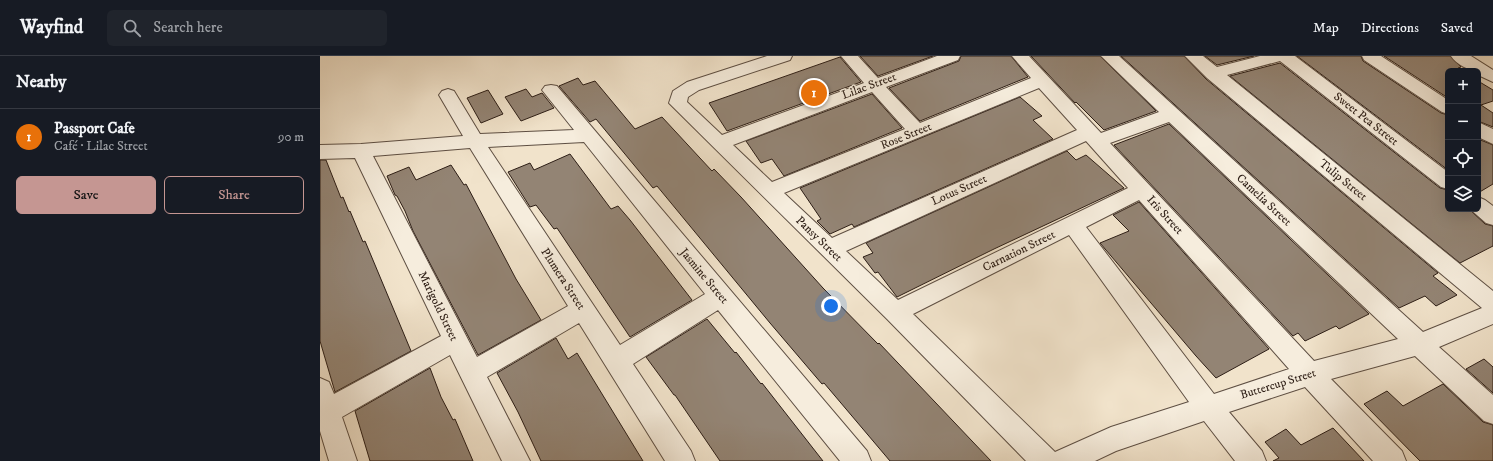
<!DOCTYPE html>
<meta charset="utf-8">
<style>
body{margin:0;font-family:"IM FELL DW Pica",serif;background:#20242c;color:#f1f3f6}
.controls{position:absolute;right:12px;top:12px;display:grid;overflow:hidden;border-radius:6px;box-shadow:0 4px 16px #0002}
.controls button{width:36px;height:36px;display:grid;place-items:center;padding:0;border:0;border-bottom:1px solid #363941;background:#171b24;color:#f1f3f6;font:20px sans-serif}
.you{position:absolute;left:511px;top:250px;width:14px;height:14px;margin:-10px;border:3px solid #fff;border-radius:50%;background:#1a73e8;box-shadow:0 0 0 6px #1a73e833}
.badge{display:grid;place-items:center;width:26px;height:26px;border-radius:50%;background:#c59692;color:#fff;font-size:13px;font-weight:700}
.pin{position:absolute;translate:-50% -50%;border:2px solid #fff;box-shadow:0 1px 4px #0006}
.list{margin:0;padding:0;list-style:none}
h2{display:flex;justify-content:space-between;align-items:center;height:52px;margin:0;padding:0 16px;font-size:17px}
h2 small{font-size:13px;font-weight:400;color:#9ea1a6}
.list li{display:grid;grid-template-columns:26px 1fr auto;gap:12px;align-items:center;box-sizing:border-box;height:56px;padding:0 16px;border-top:1px solid #363941}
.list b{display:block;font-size:15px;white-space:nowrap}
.list p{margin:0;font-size:13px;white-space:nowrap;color:#9ea1a6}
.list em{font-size:13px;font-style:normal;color:#9ea1a6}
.actions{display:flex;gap:8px;padding:12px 16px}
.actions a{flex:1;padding:9px 0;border:1px solid #c59692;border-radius:6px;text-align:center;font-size:14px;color:#c59692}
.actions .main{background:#c59692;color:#111}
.icon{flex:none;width:22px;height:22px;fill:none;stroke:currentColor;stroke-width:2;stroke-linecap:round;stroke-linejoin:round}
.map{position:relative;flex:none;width:1173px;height:405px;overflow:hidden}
header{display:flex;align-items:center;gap:24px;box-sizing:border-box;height:56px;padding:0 20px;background:#171b24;border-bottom:1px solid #363941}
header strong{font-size:19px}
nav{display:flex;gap:22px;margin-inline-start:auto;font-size:14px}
.search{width:280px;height:36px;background:#20242c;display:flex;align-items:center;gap:10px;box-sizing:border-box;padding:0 14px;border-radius:6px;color:#9ea1a6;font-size:15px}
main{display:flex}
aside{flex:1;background:#171b24}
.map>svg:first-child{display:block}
</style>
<header>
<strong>Wayfind</strong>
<div class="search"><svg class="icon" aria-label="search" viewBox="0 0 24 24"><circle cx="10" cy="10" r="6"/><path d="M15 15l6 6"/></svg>Search here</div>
<nav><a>Map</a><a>Directions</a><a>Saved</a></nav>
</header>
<main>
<aside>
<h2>Nearby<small></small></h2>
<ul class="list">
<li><span class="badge" style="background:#e8710a">1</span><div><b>Passport Cafe</b><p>Café · Lilac Street</p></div><em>90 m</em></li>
</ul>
<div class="actions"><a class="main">Save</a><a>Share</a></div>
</aside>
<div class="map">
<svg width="1173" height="405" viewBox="0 0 1173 405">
<rect width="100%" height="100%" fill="#f1e3cb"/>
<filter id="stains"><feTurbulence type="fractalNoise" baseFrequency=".005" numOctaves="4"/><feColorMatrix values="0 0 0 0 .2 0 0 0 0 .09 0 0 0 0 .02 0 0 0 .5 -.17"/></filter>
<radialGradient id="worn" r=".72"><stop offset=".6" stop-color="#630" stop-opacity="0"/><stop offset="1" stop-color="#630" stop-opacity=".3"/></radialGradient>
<!-- building -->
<path fill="#938474" stroke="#2d1e16" d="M540 0H613L558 20Z
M641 0H691L708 21 600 65 569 32 639 5Z
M711 0H780L836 55 784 74 756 46 755 47Z
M801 0H864L886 23 1118 217 1113 220 1137 239 1116 250 1105 240 1079 252Z
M885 0H934L897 9Z
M977 0H1041L1043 5 1121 57 1128 59V114Z
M1064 0H1130L1141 11 1138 12 1142 15H1128V42Z
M520 1 541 26 407 75 389 47Z
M960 7 1120 132 1128 134V153H1149L1165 168 1173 170V190L1140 207 910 20Z
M258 22 263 29 275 25 315 73 342 61 392 115 394 113 421 141 503 232 558 288 559 287 671 405H570L504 327 502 328 450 267 337 130 333 132 276 63 270 66 239 30Z
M1158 25 1173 34V45L1161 49 1173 57V71L1158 65Z
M206 33 212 41 222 37 234 52 201 65 185 41Z
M168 34 183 58 161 67 147 42Z
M552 38 582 72 464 120 452 103 441 107 426 85Z
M700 41 722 60 713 64 733 83 534 171 532 168 510 178 497 165 501 163 480 132Z
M849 68 1049 258 1019 273 1016 270 985 285 978 277 973 280 794 89Z
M1158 83 1173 89V128L1158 137Z
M747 95 756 104 766 99 804 132 674 193 577 241 558 216 555 217 543 201 553 197 546 187Z
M250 98 291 153 298 150 310 164 372 244 310 281 237 172 234 173 216 149 210 151 188 116 210 107 214 114Z
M0 104H6L21 142 23 141 29 156 30 155 43 186 45 185 91 295 15 336 0 285Z
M131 109 144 129 146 128 196 223 221 264 158 299 93 175 85 155 77 140 75 139 67 120 89 111 96 124Z
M819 146 949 293 896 322 876 300 780 187 809 175 793 159Z
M387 263 415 297 416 296 441 328 442 327 503 405H400L355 339H354L326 301Z
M236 282 248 303 257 297 323 405H221L198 356 177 317Z
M1164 303 1173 311V337L1146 313Z
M110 312 121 341 133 364 135 363 153 405H50L35 355Z
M1123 328 1163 366 1173 369V405H1100L1044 348 1067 335 1083 350Z
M1013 372 1044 405H953L959 402 945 386 966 373 981 389Z"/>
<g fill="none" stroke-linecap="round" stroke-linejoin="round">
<defs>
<path id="minor" d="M447 0H472L470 4 379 34 368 41 367 46 402 79 544 27 521 0H538L558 22 617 0H640L638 4 566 31 600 67 711 22 692 0H709L781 77 839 56 781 0H799L1103 276 1162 252 887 22 865 0H883L897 11 940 0H975L1128 116V133L1121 131 960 5 907 19 1173 235V268L1119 291 1173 339V368L1164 365 1095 300 1011 323 1082 395 1086 405H1053L985 331 909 356 942 395 946 405H915L884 365 796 395 775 405H706L567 263 349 47 353 35 367 26ZM719 32 757 74 512 182 464 137ZM552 36 585 73 452 126 413 89ZM849 66 1078 283 994 305 790 87ZM766 85 808 132 578 244 526 195ZM819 144 969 313 894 338 766 171ZM749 179 869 346 791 371 735 396 593 258Z
M1042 0H1061L1128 44V58L1122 56 1044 4Z
M1131 0H1151L1173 14V26L1158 19V15C1149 15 1136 8 1131 0Z
M231 29 237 30 547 395 551 405H520L398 254 313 308 371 395 375 405H345L259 267 167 321 210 405H182L130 299 22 361 37 405H9L0 375V322L9 326 14 338 121 280 35 102 0 103V89L41 88 143 80 119 39 122 35 128 33 134 35 160 78 254 74 222 34 225 30ZM264 86 385 238 300 289 168 91ZM150 92 248 250 157 301 53 100Z
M1158 66 1173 73V88L1158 81Z
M1158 141 1165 144 1173 150V169L1166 167 1150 153H1158Z"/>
</defs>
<!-- minor casing -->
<use href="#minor" stroke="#5e4f43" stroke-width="2"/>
<!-- minor -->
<use href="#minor" fill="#f6eddd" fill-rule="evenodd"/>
</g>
<g text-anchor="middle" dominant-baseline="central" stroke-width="3" stroke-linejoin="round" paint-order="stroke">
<!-- street labels -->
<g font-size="12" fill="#2d1e16" stroke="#f6eddd">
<text transform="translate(549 30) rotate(-20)">Lilac Street</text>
<text transform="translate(1046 63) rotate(38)">Sweet Pea Street</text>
<text transform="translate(586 80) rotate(-22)">Rose Street</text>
<text transform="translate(1023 124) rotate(39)">Tulip Street</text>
<text transform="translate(639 134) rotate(-24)">Lotus Street</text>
<text transform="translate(944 144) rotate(43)">Camelia Street</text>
<text transform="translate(845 159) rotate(48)">Iris Street</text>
<text transform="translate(499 183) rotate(44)">Pansy Street</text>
<text transform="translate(699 195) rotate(-26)">Carnation Street</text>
<text transform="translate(384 220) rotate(50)">Jasmine Street</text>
<text transform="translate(243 223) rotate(57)">Plumera Street</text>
<text transform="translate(118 250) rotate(64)">Marigold Street</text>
<text transform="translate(958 328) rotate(-17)">Buttercup Street</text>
</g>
</g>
<rect width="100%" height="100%" filter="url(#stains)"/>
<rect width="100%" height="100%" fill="url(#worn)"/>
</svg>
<div class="controls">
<button>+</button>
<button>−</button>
<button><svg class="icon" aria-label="locate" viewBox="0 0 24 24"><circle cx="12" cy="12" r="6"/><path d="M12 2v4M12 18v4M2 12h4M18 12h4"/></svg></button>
<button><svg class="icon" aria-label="layers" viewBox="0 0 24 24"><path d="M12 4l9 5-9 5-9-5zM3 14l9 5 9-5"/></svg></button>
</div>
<div class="you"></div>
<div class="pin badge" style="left:494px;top:37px;background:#e8710a">1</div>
</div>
</main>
